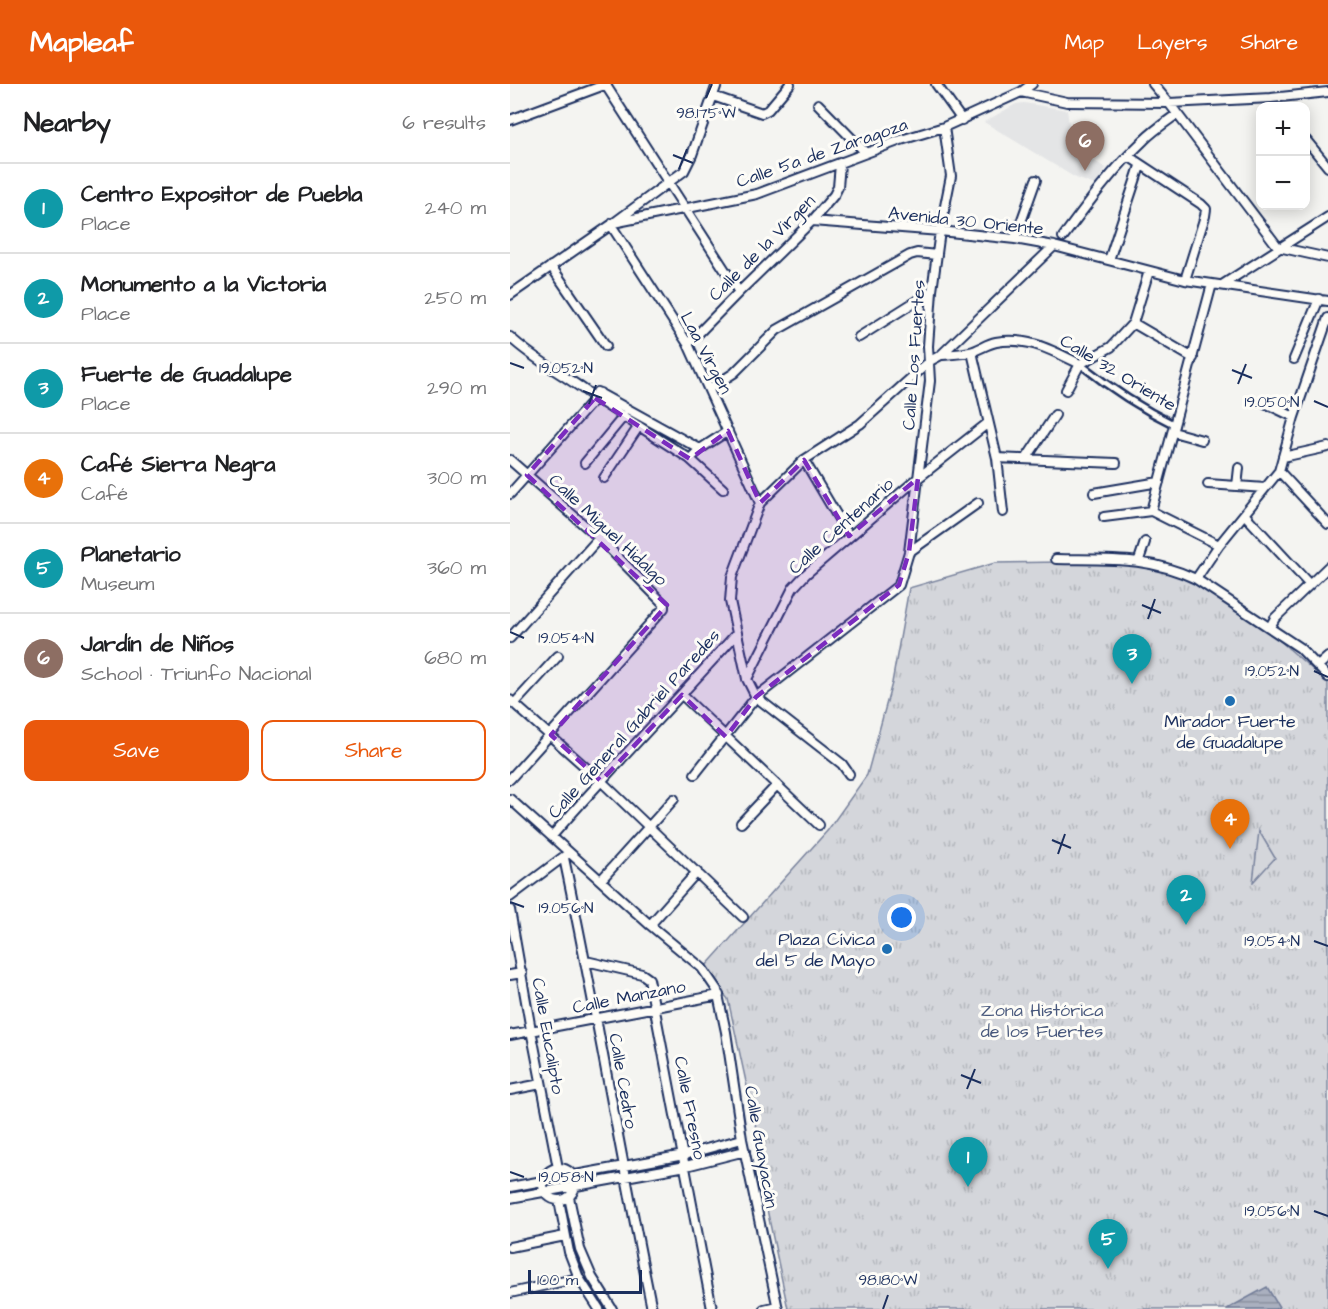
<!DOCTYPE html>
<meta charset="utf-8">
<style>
body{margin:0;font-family:"Architects Daughter",sans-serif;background:#f2f2f2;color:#202124}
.controls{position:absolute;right:18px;top:18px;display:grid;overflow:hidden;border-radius:12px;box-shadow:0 3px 15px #0003}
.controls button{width:54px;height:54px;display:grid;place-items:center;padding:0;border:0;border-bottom:2px solid #e0e0e0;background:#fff;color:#202124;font:30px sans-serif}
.scale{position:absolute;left:18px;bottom:15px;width:114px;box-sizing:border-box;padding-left:6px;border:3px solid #1b2f5e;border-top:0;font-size:16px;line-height:21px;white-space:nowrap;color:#1b2f5e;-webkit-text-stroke:4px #fdfcf7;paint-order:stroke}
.you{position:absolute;left:392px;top:834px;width:21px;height:21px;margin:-15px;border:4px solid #fff;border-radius:50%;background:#1a73e8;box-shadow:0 0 0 9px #1a73e833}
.badge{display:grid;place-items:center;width:39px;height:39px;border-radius:50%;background:#ea580c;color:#fff;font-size:20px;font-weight:700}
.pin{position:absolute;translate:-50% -50px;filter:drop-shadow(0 2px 3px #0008)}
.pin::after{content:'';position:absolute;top:32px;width:21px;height:18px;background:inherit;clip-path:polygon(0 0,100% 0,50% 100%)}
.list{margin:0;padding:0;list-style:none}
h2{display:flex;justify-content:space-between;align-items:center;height:78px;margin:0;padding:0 24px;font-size:26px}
h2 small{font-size:20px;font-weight:400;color:#757577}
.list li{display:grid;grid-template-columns:39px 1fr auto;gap:18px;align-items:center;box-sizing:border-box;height:90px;padding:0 24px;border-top:2px solid #e0e0e0}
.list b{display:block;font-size:22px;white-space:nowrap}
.list p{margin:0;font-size:20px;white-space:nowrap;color:#757577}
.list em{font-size:20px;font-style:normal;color:#757577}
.actions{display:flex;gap:12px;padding:18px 24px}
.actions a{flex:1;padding:14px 0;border:2px solid #ea580c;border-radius:12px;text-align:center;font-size:21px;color:#ea580c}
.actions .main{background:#ea580c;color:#fff}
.map{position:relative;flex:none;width:818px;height:1225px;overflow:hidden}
header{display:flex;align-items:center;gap:36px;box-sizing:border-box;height:84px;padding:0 30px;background:#ea580c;color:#fff}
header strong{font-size:28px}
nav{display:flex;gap:33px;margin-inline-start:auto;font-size:21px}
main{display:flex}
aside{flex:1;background:#fff}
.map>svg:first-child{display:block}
</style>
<header>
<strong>Mapleaf</strong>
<nav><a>Map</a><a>Layers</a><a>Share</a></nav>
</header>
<main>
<aside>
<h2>Nearby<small>6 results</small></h2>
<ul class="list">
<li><span class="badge" style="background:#0f9aa8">1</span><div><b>Centro Expositor de Puebla</b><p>Place</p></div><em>240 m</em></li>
<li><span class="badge" style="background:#0f9aa8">2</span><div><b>Monumento a la Victoria</b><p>Place</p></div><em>250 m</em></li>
<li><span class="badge" style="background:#0f9aa8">3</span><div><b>Fuerte de Guadalupe</b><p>Place</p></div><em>290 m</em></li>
<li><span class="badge" style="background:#e8710a">4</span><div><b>Café Sierra Negra</b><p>Café</p></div><em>300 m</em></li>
<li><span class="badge" style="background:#0f9aa8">5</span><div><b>Planetario</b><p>Museum</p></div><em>360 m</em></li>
<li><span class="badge" style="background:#8d6e63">6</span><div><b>Jardín de Niños</b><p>School · Triunfo Nacional</p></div><em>680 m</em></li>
</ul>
<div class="actions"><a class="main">Save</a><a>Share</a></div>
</aside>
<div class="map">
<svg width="818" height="1225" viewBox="0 0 818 1225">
<defs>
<pattern id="park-tufts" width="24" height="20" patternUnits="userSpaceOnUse" patternTransform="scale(1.5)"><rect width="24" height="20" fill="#d4d6db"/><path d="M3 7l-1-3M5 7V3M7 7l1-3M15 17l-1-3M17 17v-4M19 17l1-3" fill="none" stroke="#b5b8be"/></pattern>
<pattern id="water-rules" width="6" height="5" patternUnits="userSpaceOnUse" patternTransform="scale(1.5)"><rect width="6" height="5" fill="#aab0bf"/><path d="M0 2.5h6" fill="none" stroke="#8a909e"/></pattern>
</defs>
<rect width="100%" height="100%" fill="#f4f4f1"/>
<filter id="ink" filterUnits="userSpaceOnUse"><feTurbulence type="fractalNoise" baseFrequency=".0167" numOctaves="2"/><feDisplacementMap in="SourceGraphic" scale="12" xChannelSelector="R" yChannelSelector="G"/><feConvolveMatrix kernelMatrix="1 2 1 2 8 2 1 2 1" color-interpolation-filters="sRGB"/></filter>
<g filter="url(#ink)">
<!-- built -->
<path fill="#e4e5e6" d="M514 19 557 26 560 47 584 58 576 72 596 84 585 101 564 93 474 38 506 20Z"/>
<!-- park -->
<path fill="url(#park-tufts)" stroke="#78829c" stroke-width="1.5" d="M625 477 666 489 707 511 750 539 818 599V1225H278L246 1073 251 1067 218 915 194 884 318 746 357 691 382 599 399 504 485 479Z"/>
<!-- garden -->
<path fill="#d4d6db" stroke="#78829c" stroke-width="1.5" d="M749 747 765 774 743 798Z"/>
<!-- water -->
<path fill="url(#water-rules)" stroke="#717c98" stroke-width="1.5" d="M757 1203 769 1223 765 1225H717Z"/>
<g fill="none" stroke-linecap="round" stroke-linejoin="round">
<defs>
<path id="pedestrian" d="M570 280C600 304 630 324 665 341"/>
<path id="minor" d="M95 0 229 208
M426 0 452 36
M643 0 659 19 768 163 818 174
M511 8 557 18 659 19 761 14 818 8
M203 12 252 29 258 26 280 0
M308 20 356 69
M0 36 97 0
M796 56 818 83
M618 72 691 120 696 125 695 132 675 196
M302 137 430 147 505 155 544 162 675 196 818 217
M103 139 247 110 391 56 434 43 511 8 522 0
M101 141 178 260 250 419
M553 153C578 119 603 85 634 56 644 46 656 38 667 30
M505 155 526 96
M599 176 630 82
M41 182 96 262
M712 201 818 133
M0 211 101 141 174 87 182 71 207 0
M623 239 683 274
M0 253C26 278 58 292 85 314L180 375 213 405
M349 253 422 207
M178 260 229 208 302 137 324 111 328 103 330 80
M462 268 487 374 493 428
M432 271C441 270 451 270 460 268 469 266 476 260 486 258 517 252 543 267 570 280
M784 275 809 215
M570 280 601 263 623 239 639 187
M199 305 224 289 267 246 400 171 407 169 427 171
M556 306 570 280
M87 308 190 365
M755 319 784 333
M663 348 692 356
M773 373 818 363
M487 374 606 379
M180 375 190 365 218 347
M516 375 545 331
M0 376 89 454 154 520V524L0 695
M294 376 339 452
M75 379 114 332
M769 387 818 440
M94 394 129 342
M698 400 755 404
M727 402 729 384
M584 409 649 398
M0 410 90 309
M641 427 702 200
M641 427 709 461
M735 431 799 500
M594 433 641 427
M399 468 468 419
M546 475C598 476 637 472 686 495L790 564 818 593
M629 476 635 458
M686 495 709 461 769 387 784 333 818 234
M760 543 765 534 818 483
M0 554 89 454
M808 582 818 573
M237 595 283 504 296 490 408 394 478 339
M172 611 309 741
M0 616 91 697 233 833
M4 620 48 572
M185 690 246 613 389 501 399 468 420 297 418 262 422 207 430 147 441 92 434 43
M339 690 332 680 246 613 237 595 220 517 222 493 250 419 294 376 350 340 420 277 431 271 544 162
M0 715 140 841 192 884 207 906 216 948 232 1055 268 1225
M231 739 267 701
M42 752C102 683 166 618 227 549
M54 774C86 924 111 1075 142 1225
M91 796 164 715
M0 813 56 771
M0 826 21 946 48 1084
M140 841 187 788
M76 877 132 890 139 895 202 1225
M0 891 12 889
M0 951 209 911
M0 1006 31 1000
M33 1100a16 16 0 1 1 32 0a16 16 0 1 1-32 0Z
M0 1103 174 1071 232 1055
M59 1113 70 1165 82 1193 102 1225
M0 1114 176 1082 235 1067
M49 1116 59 1168 69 1194 89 1225
M0 1163 55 1152
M0 1209 69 1194
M254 1225 267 1222"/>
</defs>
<!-- pedestrian casing -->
<use href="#pedestrian" stroke="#1b2f5e" stroke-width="10"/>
<!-- minor casing -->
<use href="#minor" stroke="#1b2f5e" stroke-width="12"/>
<!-- pedestrian -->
<use href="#pedestrian" stroke="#fdfcf7" stroke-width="5"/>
<!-- minor -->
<use href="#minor" stroke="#fdfcf7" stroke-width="8"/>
</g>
</g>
<!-- marked area -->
<path fill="#7b2cbf" fill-opacity="0.2" stroke="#7b2cbf" stroke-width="4.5" stroke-dasharray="12 8" stroke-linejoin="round" d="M85 314 180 375 218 347 250 419 294 376 339 452 408 394 399 468 389 501 246 613 216 653 172 611 91 697 41 651 157 521 17 391Z"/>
<!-- ticks -->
<path fill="none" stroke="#1b2f5e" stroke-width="2" d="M196 14 202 0M163 71 183 79M169 85 177 65M0 279 14 284M722 286 742 294M728 300 736 280M73 307 92 314M804 317 818 323M79 320 86 301M632 521 651 529M638 535 645 515M0 548 14 554M804 587 818 593M542 756 561 764M548 770 555 750M0 818 14 823M804 857 818 862M451 991 471 999M457 1005 465 985M0 1088 14 1093M804 1127 818 1132M373 1225 378 1211"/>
<!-- markers -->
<g fill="#1f6fb2" stroke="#fdfcf7" stroke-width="2">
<circle cx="720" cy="617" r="6"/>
<circle cx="377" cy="865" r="6"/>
</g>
<g text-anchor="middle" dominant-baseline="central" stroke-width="6" stroke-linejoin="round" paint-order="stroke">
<!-- street labels -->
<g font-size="18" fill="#1b2f5e" stroke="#fdfcf7">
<text transform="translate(312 69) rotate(-19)">Calle 5a de Zaragoza</text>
<text transform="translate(456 137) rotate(6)">Avenida 30 Oriente</text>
<text transform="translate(252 164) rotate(-45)">Calle de la Virgen</text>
<text transform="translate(196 269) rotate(62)">Laa Virgen</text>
<text transform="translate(404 271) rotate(-86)">Calle Los Fuertes</text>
<text transform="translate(608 289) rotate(31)">Calle 32 Oriente</text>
<text transform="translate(331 442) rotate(-42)">Calle Centenario</text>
<text transform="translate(98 446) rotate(43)">Calle Miguel Hidalgo</text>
<text transform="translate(124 640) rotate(-48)">Calle General Gabriel Paredes</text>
<text transform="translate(119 913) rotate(-11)">Calle Manzano</text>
<text transform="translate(38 952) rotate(80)">Calle Eucalipto</text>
<text transform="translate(113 997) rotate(80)">Calle Cedro</text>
<text transform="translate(180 1024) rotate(79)">Calle Fresno</text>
<text transform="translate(251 1063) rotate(80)">Calle Guayacán</text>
</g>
<!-- poi labels -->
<g font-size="18" fill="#1b2f5e" stroke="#fdfcf7">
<text x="720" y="637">Mirador Fuerte<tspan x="720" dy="21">de Guadalupe</tspan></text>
<text x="365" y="855" text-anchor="end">Plaza Cívica<tspan x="365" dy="21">del 5 de Mayo</tspan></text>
</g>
<!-- park labels -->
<g font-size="18" fill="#49597d" stroke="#fdfcf7">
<text x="532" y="926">Zona Histórica<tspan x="532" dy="21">de los Fuertes</tspan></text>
</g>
</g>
<g font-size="15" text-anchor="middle" fill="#1b2f5e" stroke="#fdfcf7" stroke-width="6" stroke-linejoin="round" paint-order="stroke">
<text x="196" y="34">98.175°W</text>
<text x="56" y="289">19.052°N</text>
<text x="762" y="323">19.050°N</text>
<text x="56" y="559">19.054°N</text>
<text x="762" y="592">19.052°N</text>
<text x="56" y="829">19.056°N</text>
<text x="762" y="862">19.054°N</text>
<text x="56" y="1098">19.058°N</text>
<text x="762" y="1132">19.056°N</text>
<text x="378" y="1201">98.180°W</text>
</g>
</svg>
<div class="controls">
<button>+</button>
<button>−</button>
</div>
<div class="scale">100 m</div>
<div class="you"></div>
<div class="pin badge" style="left:458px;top:1103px;background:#0f9aa8">1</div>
<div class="pin badge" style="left:676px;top:841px;background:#0f9aa8">2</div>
<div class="pin badge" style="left:622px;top:600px;background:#0f9aa8">3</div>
<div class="pin badge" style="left:720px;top:765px;background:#e8710a">4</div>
<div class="pin badge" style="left:598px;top:1185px;background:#0f9aa8">5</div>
<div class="pin badge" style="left:575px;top:87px;background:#8d6e63">6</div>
</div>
</main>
